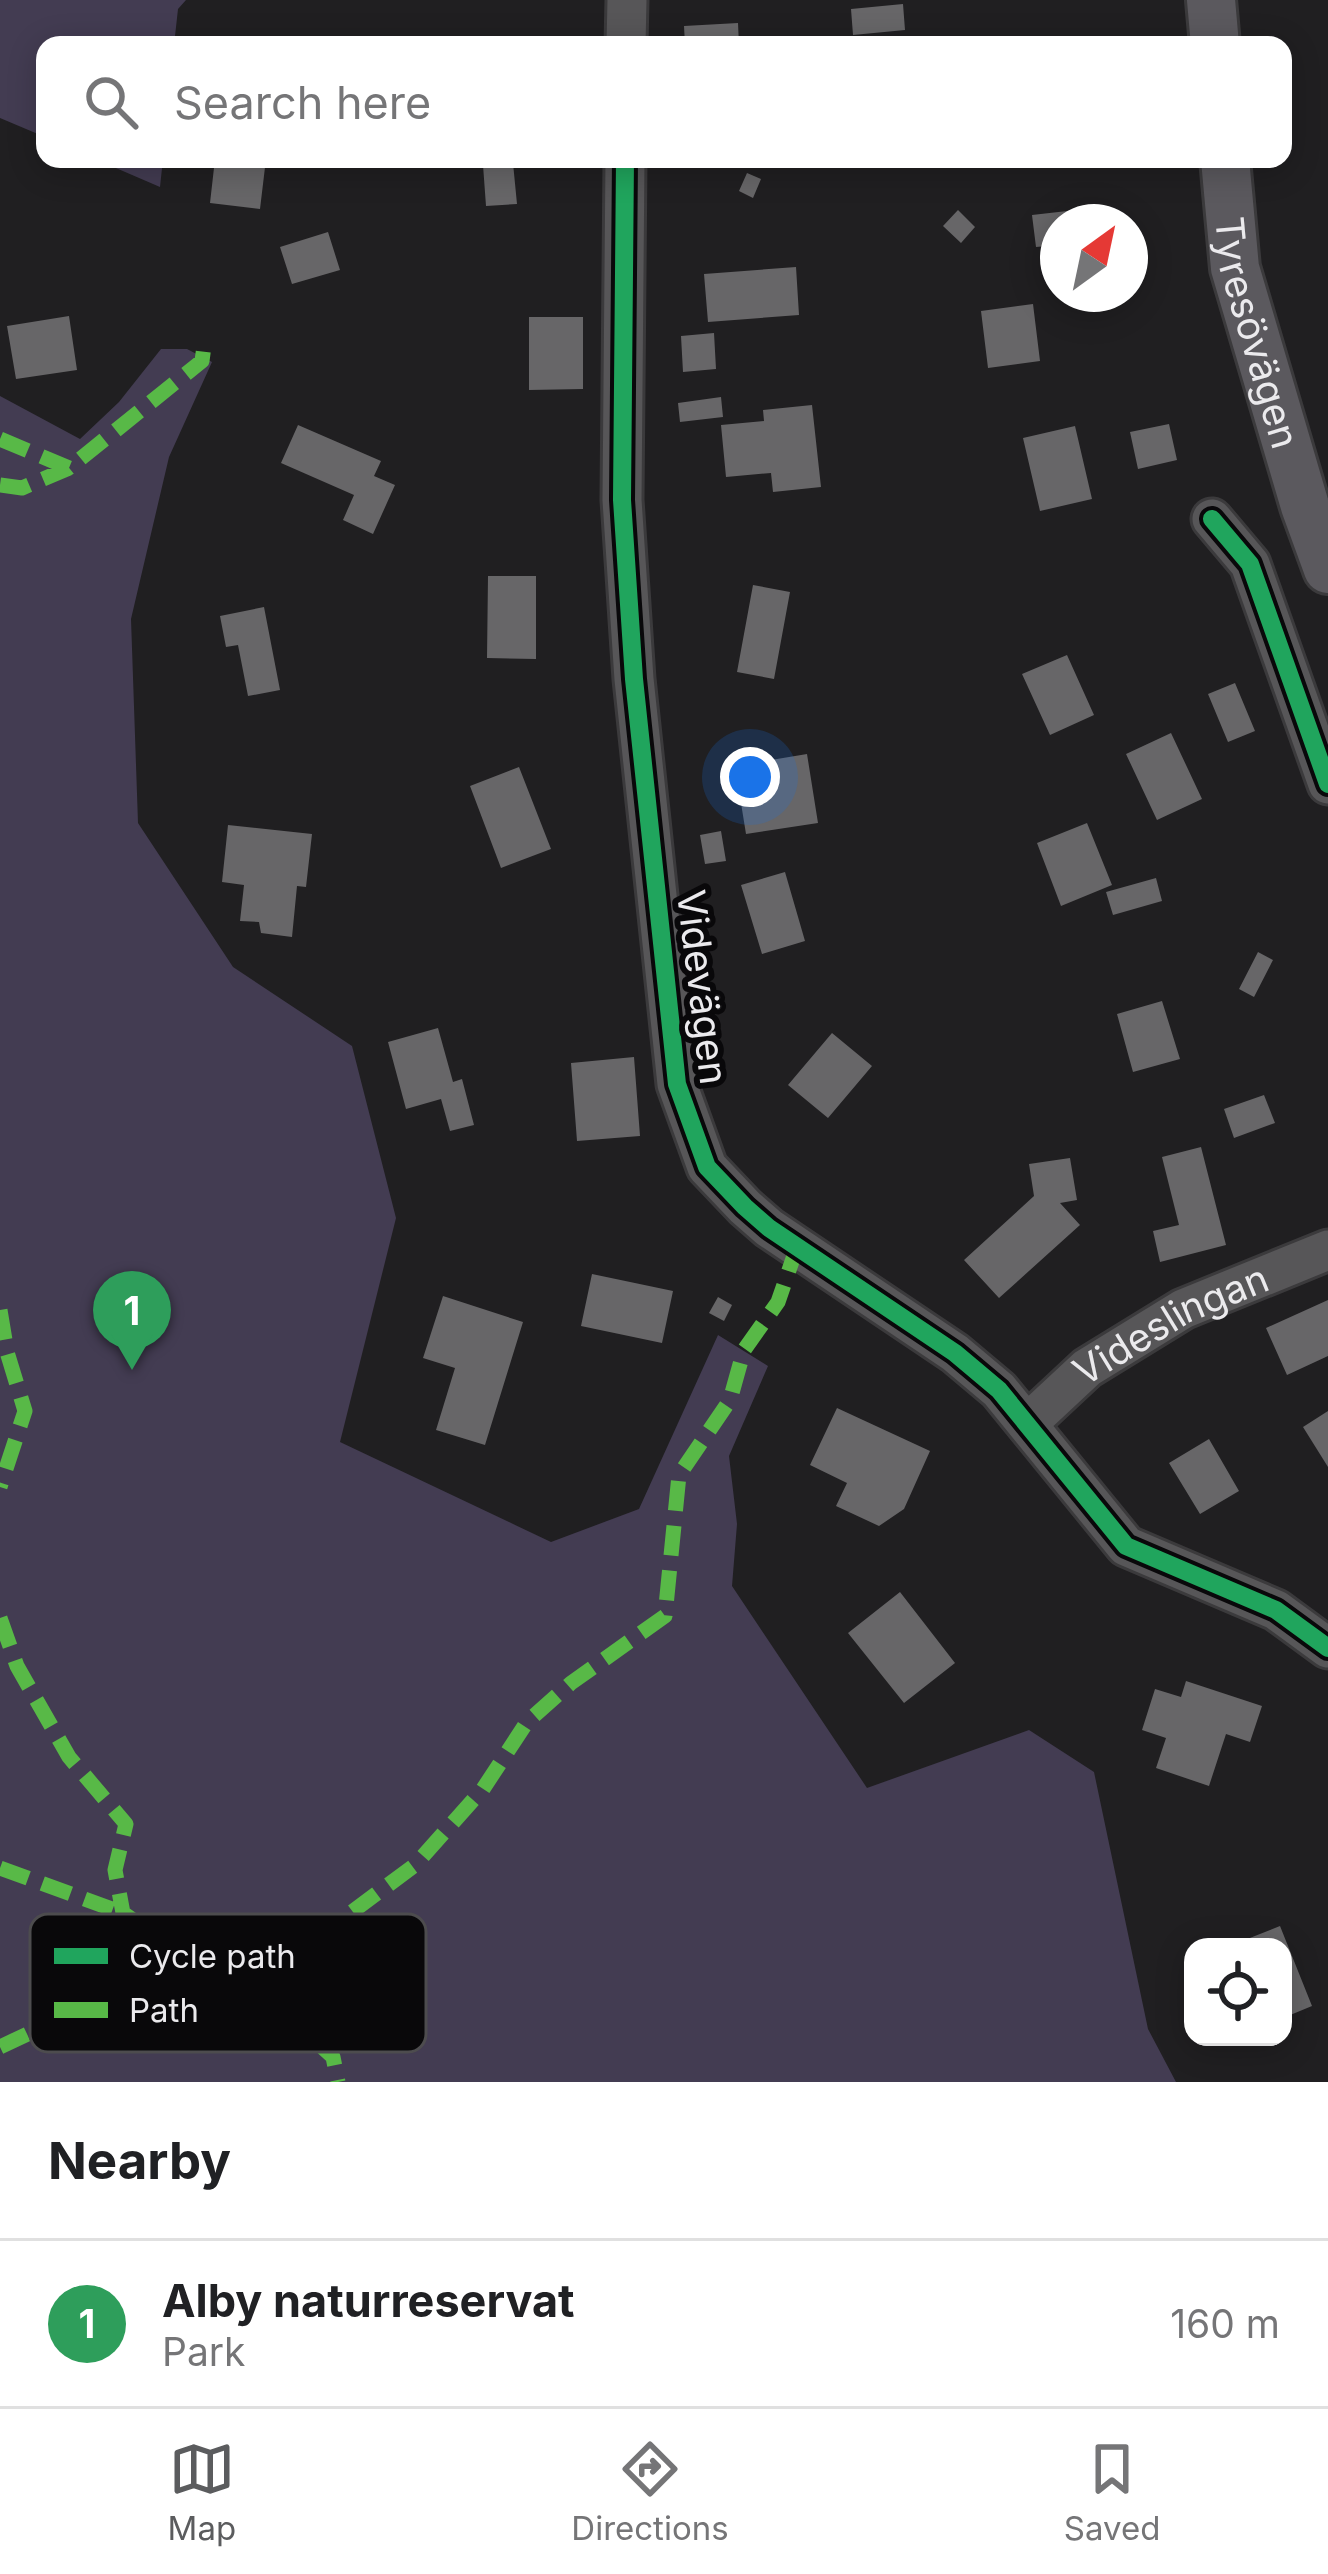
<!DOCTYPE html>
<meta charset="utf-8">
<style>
body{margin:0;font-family:Inter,sans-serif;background:#f6f6f6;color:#202124}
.controls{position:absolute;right:36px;bottom:36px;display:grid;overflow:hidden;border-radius:24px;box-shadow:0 6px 30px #0003}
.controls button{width:108px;height:108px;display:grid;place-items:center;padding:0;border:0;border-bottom:3px solid #e0e0e0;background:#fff;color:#202124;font:60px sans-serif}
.compass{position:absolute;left:1040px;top:204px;width:108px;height:108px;border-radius:50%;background:#fff;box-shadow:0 6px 30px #0003;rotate:33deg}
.you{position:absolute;left:750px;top:777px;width:42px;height:42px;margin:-30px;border:9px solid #fff;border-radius:50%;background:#1a73e8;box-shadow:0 0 0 18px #1a73e833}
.badge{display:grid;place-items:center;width:78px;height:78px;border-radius:50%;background:#5b5c5e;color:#fff;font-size:39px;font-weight:700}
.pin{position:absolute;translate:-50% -99px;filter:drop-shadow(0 3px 6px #0008)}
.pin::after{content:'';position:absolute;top:63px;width:42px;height:36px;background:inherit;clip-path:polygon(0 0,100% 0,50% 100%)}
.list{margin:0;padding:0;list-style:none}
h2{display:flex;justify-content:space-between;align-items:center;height:156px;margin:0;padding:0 48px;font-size:51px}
h2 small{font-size:39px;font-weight:400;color:#757577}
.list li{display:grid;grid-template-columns:78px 1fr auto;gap:36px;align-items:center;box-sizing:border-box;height:168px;padding:0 48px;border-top:3px solid #e0e0e0}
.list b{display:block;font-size:45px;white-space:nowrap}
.list p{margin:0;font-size:39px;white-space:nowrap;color:#757577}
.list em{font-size:39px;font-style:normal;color:#757577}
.icon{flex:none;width:66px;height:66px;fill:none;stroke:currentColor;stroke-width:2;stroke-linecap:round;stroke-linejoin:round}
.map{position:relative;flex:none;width:1328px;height:2082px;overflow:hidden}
.search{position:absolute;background:#fff;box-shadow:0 6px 30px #0003;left:36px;right:36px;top:36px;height:132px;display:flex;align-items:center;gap:30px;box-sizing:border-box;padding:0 42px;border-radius:24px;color:#757577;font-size:45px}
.sheet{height:324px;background:#fff}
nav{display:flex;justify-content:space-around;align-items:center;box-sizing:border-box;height:168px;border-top:3px solid #e0e0e0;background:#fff;font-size:33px;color:#757577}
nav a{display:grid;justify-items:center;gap:6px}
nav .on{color:#5b5c5e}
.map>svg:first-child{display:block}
</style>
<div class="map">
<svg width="1328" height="2082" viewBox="0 0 1328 2082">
<rect width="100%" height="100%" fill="#201f21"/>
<!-- green -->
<path fill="#433c52" d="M0 0H186L178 9 174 45H45V137L0 118Z
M95 159H163L160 187Z
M161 349H187L212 362 169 457 131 619 138 823 233 967 352 1046 396 1218 340 1442 551 1542 639 1509 718 1335 768 1366 729 1456 737 1524 732 1586 867 1788 1029 1730 1094 1772 1148 2029 1176 2082H0V396L80 439 119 402Z"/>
<!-- building -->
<path fill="#676668" d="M903 4 905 30 853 35 851 9Z
M738 23 739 45H685L684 26Z
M1053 36V45H977V41Z
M215 159H266L260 209 210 203Z
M513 163 517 204 486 206 483 165Z
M747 173 761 179 753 198 739 191Z
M958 210 975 227 961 243 943 226Z
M1076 210 1077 222H1058V245L1036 247 1032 215Z
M328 232 340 270 292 284 280 247Z
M796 267 799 315 708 322 704 274Z
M1033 304 1040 361 988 368 981 311Z
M69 316 77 370 16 379 7 326Z
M529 317H583V389L529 390Z
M714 333 716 369 683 372 681 336Z
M721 397 723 417 680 422 678 403Z
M812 405 821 487 773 492 771 473 726 477 721 425 764 421 763 410Z
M1169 424 1177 460 1138 469 1130 432Z
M298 425 381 461 374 476 395 485 373 534 343 520 354 495 281 463Z
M1075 426 1092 499 1040 511 1023 438Z
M488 576H536V659L487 658Z
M753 585 790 592 774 679 737 672Z
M264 607 280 690 248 696 238 645 226 647 220 616Z
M1067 655 1094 715 1050 735 1022 674Z
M1235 683 1255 731 1228 742 1208 694Z
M1171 733 1202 799 1157 820 1126 754Z
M807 754 818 823 746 834 735 766Z
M519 767 551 849 501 868 470 786Z
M1087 823 1112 885 1061 906 1037 843Z
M228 825 312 834 306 887 297 886 292 937 261 933 259 922 240 921 244 885 222 882Z
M721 831 726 861 705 864 700 835Z
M785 872 805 941 762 954 741 885Z
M1156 878 1162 901 1113 915 1106 892Z
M1258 952 1273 960 1254 997 1239 989Z
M1162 1001 1180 1059 1133 1072 1117 1014Z
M438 1028 453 1082 462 1079 474 1125 450 1131 441 1099 406 1109 388 1042Z
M832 1033 872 1066 828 1118 788 1085Z
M634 1057 640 1136 577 1141 571 1063Z
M1264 1095 1275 1123 1234 1138 1224 1109Z
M1201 1147 1226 1245 1160 1262 1153 1231 1179 1225 1162 1157Z
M1070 1158 1077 1200 1060 1203 1080 1225 999 1298 964 1260 1034 1196 1029 1164Z
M592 1274 673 1291 662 1343 581 1326Z
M443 1296 523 1322 485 1445 436 1430 455 1368 423 1358Z
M718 1297 732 1305 724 1321 709 1313Z
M1328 1300V1356L1287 1375 1266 1328Z
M837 1408 930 1451 904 1509 879 1526 836 1506 847 1483 810 1465Z
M1328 1411V1467L1303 1427Z
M1209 1439 1239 1491 1200 1514 1169 1463Z
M900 1592 955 1663 904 1703 848 1633Z
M1186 1681 1262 1706 1250 1742 1226 1734 1209 1786 1156 1768 1166 1738 1142 1730 1155 1689 1181 1697Z
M1280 1926 1312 2006 1283 2018V1947H1227Z"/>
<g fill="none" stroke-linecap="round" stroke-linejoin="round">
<defs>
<g id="minor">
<path d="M626 45 627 0"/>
<path d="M625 159 622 500 634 679 677 1084 707 1167 745 1207 769 1228 955 1353 999 1390 1126 1546 1276 1610 1328 1648"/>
<path d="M1212 519 1250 564 1328 784"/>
<path id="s1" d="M1027 1424 1087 1368 1183 1309 1328 1250"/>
</g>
<g id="major">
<path d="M1211 0 1215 45"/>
<path id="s2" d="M1225 159 1235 268 1305 506 1328 569"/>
</g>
</defs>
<!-- minor casing -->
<use href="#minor" stroke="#3b3a3c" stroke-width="45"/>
<!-- major casing -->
<use href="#major" stroke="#3b3a3c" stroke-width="54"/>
<!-- minor -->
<use href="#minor" stroke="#575658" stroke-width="39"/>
<!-- major -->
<use href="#major" stroke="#5b595e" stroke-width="48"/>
<!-- quiet -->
<path stroke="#58b947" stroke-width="15" stroke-dasharray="30 15" stroke-linecap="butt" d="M0 439 69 468 202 361 204 346
M0 485 22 488 69 468
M0 1310 7 1352 25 1411 0 1487
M0 1618 17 1666 69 1757 126 1824 115 1870 123 1913 172 1947 200 1994 275 1982 333 1926 415 1865 483 1789 527 1722 571 1683 665 1616 679 1475 730 1400 744 1350 778 1302 797 1247
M0 1868 123 1913
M250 1986 264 1996 292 2031 312 2038 333 2057 338 2082
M0 2047 76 2011 148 1995 200 1994"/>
<defs>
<path id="cycleway" d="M625 159 622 500 634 679 677 1084 707 1167 745 1207 769 1228 955 1353 999 1390 1126 1546 1276 1610 1328 1648
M1212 519 1250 564 1328 784"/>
</defs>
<!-- cycleway casing -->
<use href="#cycleway" stroke="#09080a" stroke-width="26"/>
<!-- cycleway -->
<use href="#cycleway" stroke="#20a55d" stroke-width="18"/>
</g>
<g text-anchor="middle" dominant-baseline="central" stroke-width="12" stroke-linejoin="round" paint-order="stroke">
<!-- street labels -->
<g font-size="39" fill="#ebeaed" stroke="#09080a">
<text stroke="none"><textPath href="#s2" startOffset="177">Tyresövägen</textPath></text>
<text transform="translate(703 987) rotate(83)">Videvägen</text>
<text stroke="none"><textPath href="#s1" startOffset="177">Videslingan</textPath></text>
</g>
</g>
<!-- legend -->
<rect x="30" y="1914" width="396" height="138" rx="18" fill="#09080a" stroke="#4d4c4e" stroke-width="3"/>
<rect x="54" y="1948" width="54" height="16" fill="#20a55d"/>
<rect x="54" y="2002" width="54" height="16" fill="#58b947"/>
<g font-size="33" fill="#ebeaed">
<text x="129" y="1968">Cycle path</text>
<text x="129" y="2022">Path</text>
</g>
</svg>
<div class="controls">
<button><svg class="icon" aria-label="locate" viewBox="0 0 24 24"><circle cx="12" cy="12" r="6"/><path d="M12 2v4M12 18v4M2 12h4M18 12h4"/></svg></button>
</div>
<svg class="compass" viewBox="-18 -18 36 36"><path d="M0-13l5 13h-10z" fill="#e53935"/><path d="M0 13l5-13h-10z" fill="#757577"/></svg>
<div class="you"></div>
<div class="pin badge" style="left:132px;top:1370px;background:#2e9e5b">1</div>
<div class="search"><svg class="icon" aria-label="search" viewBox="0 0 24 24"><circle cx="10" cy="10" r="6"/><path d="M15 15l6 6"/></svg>Search here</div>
</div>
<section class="sheet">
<h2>Nearby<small></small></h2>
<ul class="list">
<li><span class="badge" style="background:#2e9e5b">1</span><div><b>Alby naturreservat</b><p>Park</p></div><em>160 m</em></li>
</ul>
</section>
<nav>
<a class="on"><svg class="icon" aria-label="map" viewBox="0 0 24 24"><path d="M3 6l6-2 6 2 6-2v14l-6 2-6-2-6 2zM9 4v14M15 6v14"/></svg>Map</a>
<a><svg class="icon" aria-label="directions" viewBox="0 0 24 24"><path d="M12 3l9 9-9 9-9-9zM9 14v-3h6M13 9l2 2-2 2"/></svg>Directions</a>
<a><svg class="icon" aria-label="saved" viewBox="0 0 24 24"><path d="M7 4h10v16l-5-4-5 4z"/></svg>Saved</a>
</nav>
